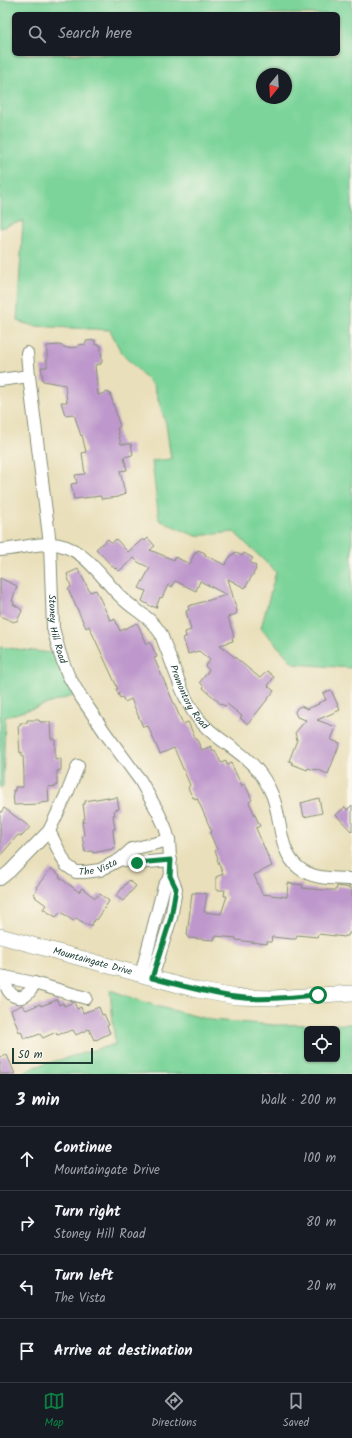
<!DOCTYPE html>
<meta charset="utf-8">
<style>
body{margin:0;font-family:Kalam,sans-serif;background:#20242c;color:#f1f3f6}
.controls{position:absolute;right:12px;bottom:12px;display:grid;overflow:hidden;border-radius:6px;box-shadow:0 1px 3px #0004}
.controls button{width:36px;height:36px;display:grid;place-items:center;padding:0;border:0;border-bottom:1px solid #363941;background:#171b24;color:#f1f3f6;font:20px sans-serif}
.compass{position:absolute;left:256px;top:68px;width:36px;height:36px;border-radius:50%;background:#171b24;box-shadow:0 1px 3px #0004;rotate:198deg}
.scale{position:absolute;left:12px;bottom:10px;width:81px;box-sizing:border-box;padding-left:4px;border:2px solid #1f3d34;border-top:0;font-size:11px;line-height:14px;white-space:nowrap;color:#1f3d34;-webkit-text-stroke:3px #fbf7ec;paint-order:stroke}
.stop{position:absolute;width:12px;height:12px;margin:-9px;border:3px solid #0b8043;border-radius:50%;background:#fff}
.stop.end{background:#0b8043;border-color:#fff;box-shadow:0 1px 4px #0008}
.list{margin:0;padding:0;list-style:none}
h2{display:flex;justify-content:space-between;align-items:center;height:52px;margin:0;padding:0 16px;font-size:17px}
h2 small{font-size:13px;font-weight:400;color:#9ea1a6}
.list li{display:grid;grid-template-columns:26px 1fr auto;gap:12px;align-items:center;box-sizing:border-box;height:64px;padding:0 16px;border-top:1px solid #363941}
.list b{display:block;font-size:15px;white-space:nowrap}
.list p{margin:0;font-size:13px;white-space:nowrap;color:#9ea1a6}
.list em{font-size:13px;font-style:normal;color:#9ea1a6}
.icon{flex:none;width:22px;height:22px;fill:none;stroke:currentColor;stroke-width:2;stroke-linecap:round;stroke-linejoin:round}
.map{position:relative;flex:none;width:352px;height:1074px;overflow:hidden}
.search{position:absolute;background:#171b24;box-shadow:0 1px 3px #0004;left:12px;right:12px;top:12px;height:44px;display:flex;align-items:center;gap:10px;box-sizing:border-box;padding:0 14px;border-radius:6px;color:#9ea1a6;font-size:15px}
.sheet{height:308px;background:#171b24}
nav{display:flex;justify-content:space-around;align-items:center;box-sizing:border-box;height:56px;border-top:1px solid #363941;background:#171b24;font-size:11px;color:#9ea1a6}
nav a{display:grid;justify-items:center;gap:2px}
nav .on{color:#0b8043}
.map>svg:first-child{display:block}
</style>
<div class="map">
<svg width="352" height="1074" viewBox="0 0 352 1074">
<rect width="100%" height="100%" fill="#fbf7ec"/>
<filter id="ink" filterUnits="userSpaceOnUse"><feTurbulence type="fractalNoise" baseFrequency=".025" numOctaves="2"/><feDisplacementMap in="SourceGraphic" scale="8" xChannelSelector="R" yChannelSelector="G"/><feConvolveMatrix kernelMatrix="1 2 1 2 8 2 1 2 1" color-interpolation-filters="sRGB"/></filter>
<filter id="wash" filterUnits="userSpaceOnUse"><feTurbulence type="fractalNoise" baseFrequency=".012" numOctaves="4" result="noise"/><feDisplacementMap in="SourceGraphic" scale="16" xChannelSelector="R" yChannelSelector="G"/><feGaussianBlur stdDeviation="0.9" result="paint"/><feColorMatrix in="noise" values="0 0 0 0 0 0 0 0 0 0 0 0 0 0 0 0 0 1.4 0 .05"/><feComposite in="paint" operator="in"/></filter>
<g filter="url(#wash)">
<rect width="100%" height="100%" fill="#e9dfba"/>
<!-- green -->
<path fill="#7cd49a" stroke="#4e8867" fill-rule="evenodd" d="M0 0H352V668L294 664 261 628 276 572 234 532 196 536 159 520 152 461 171 459 166 424 154 386 122 354 110 330 34 326 17 321 23 221 0 228ZM14 14H338V54H14ZM262 74H286V98H262Z
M0 647 60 654 79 694 5 717 3 786 0 788Z
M110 990 156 1006 211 1020 275 1025 352 1024V1074H23L34 1067 115 1044ZM307 1029H337V1059H307Z"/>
<g id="blocks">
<!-- building -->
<path fill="#be98cc" d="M95 340V345L99 344 100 346H101L102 362H101V364L95 365 98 395 108 392 109 394 110 393 120 427 117 428 121 444H131L133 454 132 455 124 457 127 470 120 471 125 493 123 495 119 496V497L101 499V496L74 499 71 484 77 483 75 475 85 474 82 453 86 452 82 435 81 436 74 414 65 415 61 402H67L65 385 43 381 41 367H47V346L59 345 67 348 78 347V345L86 344V341Z
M148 538 155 546 150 550 174 560 175 557 190 564 195 552H197L198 550 205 553V555L225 565 232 554 233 555 235 552 242 556 244 553 253 558 250 562 256 566 255 568 256 569 245 588 228 579 237 611 236 614 228 617 234 637 232 638 233 641 220 645 260 678 267 671 274 677 268 686 274 691 248 724 240 718 242 716 227 704 225 706 221 704 203 688 204 687 200 682 209 670 205 666 210 660 199 651 188 654 183 638 186 637 185 632 191 630 186 611 189 610 188 606 227 595 200 581 196 591 175 581 172 587 168 585 162 598 160 597 156 608 152 606V607L142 601 146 591 139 588 150 568 138 562 134 558 119 571 116 568 115 569 96 549 108 539 112 543 116 539 128 552 143 539 145 541Z
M78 569 90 592 96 590 110 620 115 619 120 631 137 623 147 644 150 642 157 657 154 658 183 724 188 722 196 740H197L202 750 211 746 213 751 215 750 221 763 226 761 227 765 231 763 242 786 245 784 252 800 249 802 260 826 256 828 272 866 254 875 262 894 287 897 288 883 303 885 302 888 323 890H336L337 886 352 888V933H349L348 936H345V937L318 934 317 937 297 935 296 939H292L272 937 271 942H267V944L236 940V938L215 936 214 940 188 938V935H187L192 893H196V892L207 894 204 912 221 914 227 896H224L225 890H216V877L223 874 217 859 218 858 215 851 217 850 210 833 212 832 197 798 195 799 194 797 193 798 188 788 190 785 174 748 160 754 148 726 143 727 131 699 125 702 122 697 120 698 116 689H118L89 626 86 628 68 589 71 587 67 574Z
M0 578 17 586 12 601 14 602 13 604 21 609 22 611 17 621H15L14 622 0 616Z
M331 690 340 710 317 720 336 727 331 740 340 743 328 774 316 769 315 770 308 768 307 770 292 764V762L289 761 297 740 295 733 306 720 297 717 295 712 297 708 301 706 307 709 319 704 318 703 326 700 323 693Z
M27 720H39L40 722H50L51 739H55V759L61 758V770L57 771V786L48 787 49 802 40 803V804L14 805 13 790 15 791V787H23V774H24L23 756H22V752L20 753 18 726H20V723H27Z
M108 797V799L117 797 119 809 114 810 115 815H113L115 829H113V831L115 848H112V849L93 853 92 851 85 852 82 836 84 835 82 822H84L83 819H85L83 804H85V801Z
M319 798 322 813 304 817 301 803Z
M352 805V832L336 815 345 807 347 810Z
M4 808 30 827 22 836 18 835 0 856V814Z
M51 869 60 875 59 877 79 892 82 888 95 898 100 894 109 901 97 920 95 919 91 926 88 924 87 925 76 918 73 921 61 912 56 917 43 909 46 905 35 897 36 896 33 894 38 888 36 887Z
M129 880 136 886 123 901 116 896Z
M57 1000 59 1005 63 1003 64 1006 74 1002 77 1009 81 1007 83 1013 99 1007 102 1015 104 1014 109 1025 107 1026 110 1033 96 1040V1039L94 1040 89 1029 76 1035 73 1030 57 1035 56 1032 43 1038 40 1034 29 1038 28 1037 24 1039 21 1031 19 1032 11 1010 22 1005 26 1010 40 1004 41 1006Z
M7 1055 15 1074H0V1057Z"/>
</g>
</g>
<g filter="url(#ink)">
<use href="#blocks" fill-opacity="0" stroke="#848e77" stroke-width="1"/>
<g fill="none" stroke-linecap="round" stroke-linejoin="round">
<defs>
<g id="minor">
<path id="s1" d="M27 353 29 376 50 544 53 628 60 654 68 675 79 694 106 734 140 780 158 812 165 827 169 840 171 876 176 889 171 918 152 978"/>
<path d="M0 380 29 376"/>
<path id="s2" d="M0 550C16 549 33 544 49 544 82 543 100 577 121 597 136 612 149 615 161 634 165 646 170 657 174 669 182 690 189 711 206 727 222 743 245 753 259 772 263 777 267 784 270 790 283 814 276 850 299 868 314 880 334 878 352 879"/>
<path id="s3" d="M49 831 66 865 76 872H85L100 870 121 859 132 849 169 840"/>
<path d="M121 859 137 863 171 860"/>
<path d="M0 879 10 871 49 831 68 791 78 766"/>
<path d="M141 975 164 886 171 876"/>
<path d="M0 976 34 983 86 998"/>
<path d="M5 977C5 1000 27 1005 34 983"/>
</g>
<g id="tertiary">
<path id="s4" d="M0 936 197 990 236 997 273 998 352 993"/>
</g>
</defs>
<!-- minor casing -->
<use href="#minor" stroke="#848e77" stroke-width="14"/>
<!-- tertiary casing -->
<use href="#tertiary" stroke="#848e77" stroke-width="16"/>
<!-- minor -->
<use href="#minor" stroke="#fff" stroke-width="12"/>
<!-- tertiary -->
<use href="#tertiary" stroke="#fff" stroke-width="15"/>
</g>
</g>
<g fill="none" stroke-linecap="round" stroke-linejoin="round" filter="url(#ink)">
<!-- route -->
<path stroke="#0b8043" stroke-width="5" d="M137 863 171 860 170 876 176 888 171 918 152 978C179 985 207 993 235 997 262 1001 291 997 318 995"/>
</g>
<g text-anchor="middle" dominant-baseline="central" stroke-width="3.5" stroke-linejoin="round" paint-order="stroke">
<!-- street labels -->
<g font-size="10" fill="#1f3d34" stroke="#fbf7ec">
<text stroke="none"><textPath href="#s1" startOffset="278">Stoney Hill Road</textPath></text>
<text stroke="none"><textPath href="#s2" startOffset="266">Promontory Road</textPath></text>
<text stroke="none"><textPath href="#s3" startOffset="73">The Vista</textPath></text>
<text stroke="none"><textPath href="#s4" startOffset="96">Mountaingate Drive</textPath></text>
</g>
</g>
</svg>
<div class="controls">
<button><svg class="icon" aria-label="locate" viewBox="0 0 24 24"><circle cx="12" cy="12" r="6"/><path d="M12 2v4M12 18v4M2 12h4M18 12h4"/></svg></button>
</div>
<svg class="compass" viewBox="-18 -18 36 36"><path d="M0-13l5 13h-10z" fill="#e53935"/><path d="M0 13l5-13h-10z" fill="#9ea1a6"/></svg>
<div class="scale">50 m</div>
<div class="stop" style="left:318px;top:995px"></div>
<div class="stop end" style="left:137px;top:863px"></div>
<div class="search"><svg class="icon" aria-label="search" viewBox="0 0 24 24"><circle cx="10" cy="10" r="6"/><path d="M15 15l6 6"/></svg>Search here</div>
</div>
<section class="sheet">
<h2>3 min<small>Walk · 200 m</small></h2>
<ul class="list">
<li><svg class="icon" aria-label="ahead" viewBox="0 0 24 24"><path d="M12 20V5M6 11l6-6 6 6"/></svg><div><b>Continue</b><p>Mountaingate Drive</p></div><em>100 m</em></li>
<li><svg class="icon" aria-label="right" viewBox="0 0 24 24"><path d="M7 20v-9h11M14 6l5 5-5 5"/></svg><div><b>Turn right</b><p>Stoney Hill Road</p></div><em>80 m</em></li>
<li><svg class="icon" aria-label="left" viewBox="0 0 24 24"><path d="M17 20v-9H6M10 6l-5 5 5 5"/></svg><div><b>Turn left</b><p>The Vista</p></div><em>20 m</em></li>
<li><svg class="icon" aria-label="arrive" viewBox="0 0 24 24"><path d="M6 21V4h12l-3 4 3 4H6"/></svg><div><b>Arrive at destination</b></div></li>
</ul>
</section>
<nav>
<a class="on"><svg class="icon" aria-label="map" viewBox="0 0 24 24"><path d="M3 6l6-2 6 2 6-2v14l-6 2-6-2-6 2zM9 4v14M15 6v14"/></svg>Map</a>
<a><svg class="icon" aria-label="directions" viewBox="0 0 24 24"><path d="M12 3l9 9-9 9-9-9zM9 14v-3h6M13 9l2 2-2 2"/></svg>Directions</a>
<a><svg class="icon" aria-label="saved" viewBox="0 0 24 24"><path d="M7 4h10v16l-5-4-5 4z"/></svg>Saved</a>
</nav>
